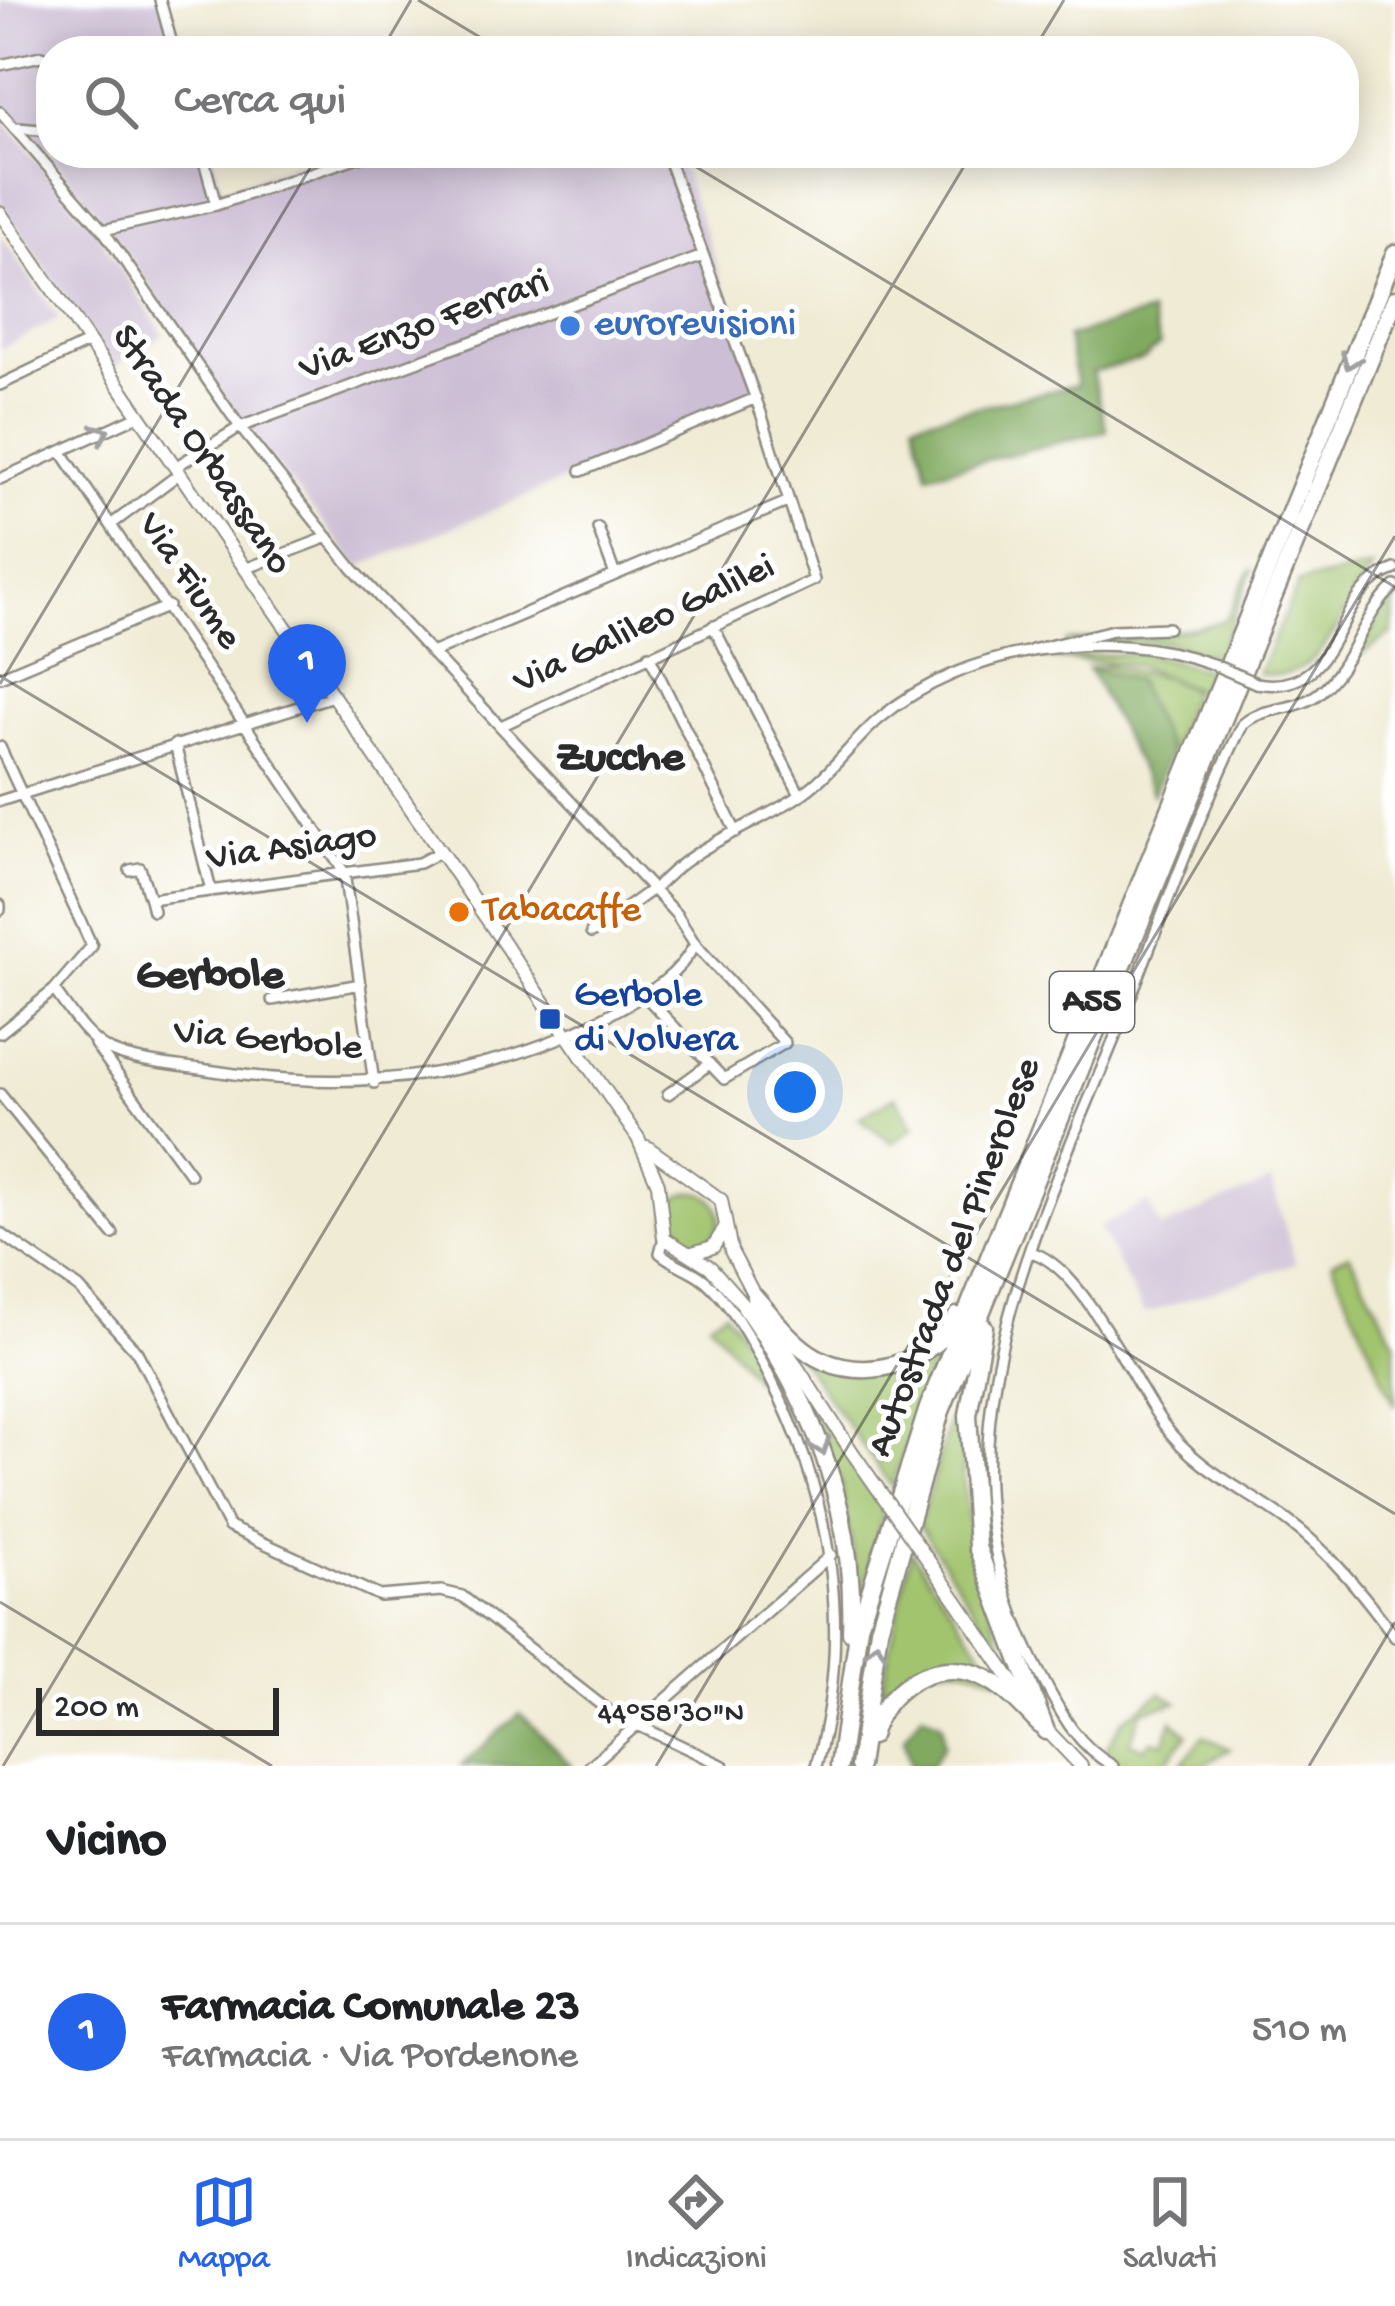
<!DOCTYPE html>
<html lang="it">
<meta charset="utf-8">
<style>
body{margin:0;font-family:"Gochi Hand",sans-serif;background:#f2f2f2;color:#202124}
.scale{position:absolute;left:36px;bottom:30px;width:243px;box-sizing:border-box;padding-left:12px;border:6px solid #2b2b2b;border-top:0;font-size:33px;line-height:42px;white-space:nowrap;color:#2b2b2b;-webkit-text-stroke:9px #fff;paint-order:stroke}
.you{position:absolute;left:795px;top:1092px;width:42px;height:42px;margin:-30px;border:9px solid #fff;border-radius:50%;background:#1a73e8;box-shadow:0 0 0 18px #1a73e833}
.badge{display:grid;place-items:center;width:78px;height:78px;border-radius:50%;background:#2563eb;color:#fff;font-size:39px;font-weight:700}
.pin{position:absolute;translate:-50% -99px;filter:drop-shadow(0 3px 6px #0008)}
.pin::after{content:'';position:absolute;top:63px;width:42px;height:36px;background:inherit;clip-path:polygon(0 0,100% 0,50% 100%)}
.list{margin:0;padding:0;list-style:none}
h2{display:flex;justify-content:space-between;align-items:center;height:156px;margin:0;padding:0 48px;font-size:51px}
h2 small{font-size:39px;font-weight:400;color:#757577}
.list li{display:grid;grid-template-columns:78px 1fr auto;gap:36px;align-items:center;box-sizing:border-box;height:216px;padding:0 48px;border-top:3px solid #e0e0e0}
.list b{display:block;font-size:45px;white-space:nowrap}
.list p{margin:0;font-size:39px;white-space:nowrap;color:#757577}
.list em{font-size:39px;font-style:normal;color:#757577}
.icon{flex:none;width:66px;height:66px;fill:none;stroke:currentColor;stroke-width:2;stroke-linecap:round;stroke-linejoin:round}
.map{position:relative;flex:none;width:1395px;height:1766px;overflow:hidden}
.search{position:absolute;background:#fff;box-shadow:0 6px 30px #0003;left:36px;right:36px;top:36px;height:132px;display:flex;align-items:center;gap:30px;box-sizing:border-box;padding:0 42px;border-radius:48px;color:#757577;font-size:45px}
.sheet{height:372px;background:#fff}
nav{display:flex;justify-content:space-around;align-items:center;box-sizing:border-box;height:168px;border-top:3px solid #e0e0e0;background:#fff;font-size:33px;color:#757577}
nav a{display:grid;justify-items:center;gap:6px}
nav .on{color:#2563eb}
.map>svg:first-child{display:block}
</style>
<div class="map">
<svg width="1395" height="1766" viewBox="0 0 1395 1766">
<rect width="100%" height="100%" fill="#fff"/>
<filter id="ink" filterUnits="userSpaceOnUse"><feTurbulence type="fractalNoise" baseFrequency=".00833" numOctaves="2"/><feDisplacementMap in="SourceGraphic" scale="24" xChannelSelector="R" yChannelSelector="G"/><feConvolveMatrix kernelMatrix="1 2 1 2 8 2 1 2 1" color-interpolation-filters="sRGB"/></filter>
<filter id="wash" filterUnits="userSpaceOnUse"><feTurbulence type="fractalNoise" baseFrequency=".004" numOctaves="4" result="noise"/><feDisplacementMap in="SourceGraphic" scale="48" xChannelSelector="R" yChannelSelector="G"/><feGaussianBlur stdDeviation="2.7" result="paint"/><feColorMatrix in="noise" values="0 0 0 0 0 0 0 0 0 0 0 0 0 0 0 0 0 1.4 0 .05"/><feComposite in="paint" operator="in"/></filter>
<g filter="url(#wash)">
<rect width="100%" height="100%" fill="#f0ebd4"/>
<!-- industrial -->
<path fill="#ccbed4" d="M0 0H168L182 51H51V153H211L222 189 330 153H677L763 396 359 567 242 423 109 227 44 148 0 106Z
M0 116 98 233 164 335 114 367 0 203Z
M0 234 59 319 0 349Z
M1271 1181 1296 1263 1144 1314 1099 1227 1148 1202 1161 1228Z"/>
<!-- green -->
<path fill="#a2c46e" stroke="#66784c" stroke-width="3" d="M1373 567C1341 608 1322 690 1258 673L1299 583Z
M1253 568 1218 657 1163 642H1065C1092 638 1216 631 1226 618 1237 603 1240 581 1253 568Z
M1395 595 1392 634 1355 658Z
M1141 653 1216 672 1205 694 1137 665 1043 658Z
M1108 666 1165 677 1192 691 1170 753 1136 680 1088 668Z
M895 1096 914 1127 893 1143 859 1118Z
M668 1218a26 26 0 1 1 52 0a26 26 0 1 1-52 0Z
M1349 1254 1395 1341V1406L1332 1262Z
M725 1311 755 1354 784 1415 709 1322Z
M792 1347 851 1373 938 1348 892 1487Z
M962 1381C958 1490 970 1563 1010 1664L919 1525Z
M804 1390 884 1509 861 1601 840 1480Z
M911 1551 1003 1681C955 1657 926 1662 881 1690Z
M1161 1693 1177 1702 1142 1711 1130 1743 1144 1748 1152 1740 1164 1743 1172 1720 1188 1734 1163 1766H1127L1109 1757 1106 1748 1123 1720Z
M1204 1736 1230 1749 1202 1766H1180Z"/>
<!-- forest -->
<path fill="#81aa61" stroke="#566a46" stroke-width="3" d="M1150 313 1160 345 1143 359 1092 372 1107 431 928 474 914 421 1077 385 1067 337Z
M1088 668 1136 680 1170 753 1153 794Z
M520 1713 572 1766H461Z
M922 1713 942 1723 944 1745 931 1766H910L904 1739Z"/>
</g>
<g filter="url(#ink)">
<g fill="none" stroke-linecap="round" stroke-linejoin="round">
<defs>
<path id="minor" d="M160 0 174 51
M0 65 41 56 51 60
M0 112 103 230 240 427 353 569 676 914 695 944 785 1043 724 1079 644 995
M18 128 51 131
M202 153 216 205
M103 230 216 205 370 153
M0 385 89 342
M61 451 344 872 374 1083
M175 467 240 427 703 256
M581 471 756 398
M0 479 140 415
M112 524 179 474
M598 528 615 575
M245 569 328 537
M713 626 800 795
M1032 650 1113 630 1168 628
M434 652 787 502
M649 655 736 832
M0 677 168 606
M1256 683C1345 698 1329 591 1395 569
M501 726 814 580 761 413 666 153
M175 744 211 891
M0 747 92 946 54 990 0 1033
M0 801 333 696
M130 870 140 868 150 899
M653 891C690 846 752 827 799 796 830 776 851 743 879 719 965 646 1108 626 1212 664
M0 905V910
M153 911 150 899 419 863 440 852
M591 933 651 890
M54 990C70 1011 85 1038 109 1050 138 1063 175 1065 207 1070 350 1093 493 1081 621 1008 651 992 679 975 695 944
M272 1000 361 984
M95 1044 190 1174
M0 1094 113 1234
M668 1094 708 1065
M0 1233 79 1288 137 1352 229 1527 380 1596 441 1591 462 1596 610 1712 724 1766
M664 1238 660 1253C677 1267 698 1271 713 1288 738 1314 756 1350 772 1382 833 1502 853 1634 816 1766
M1030 1252C1082 1264 1132 1382 1164 1425 1197 1470 1244 1489 1288 1521 1331 1553 1364 1595 1395 1637
M590 1766 831 1555
M1113 1766C1073 1743 1058 1707 1037 1668 921 1444 1034 1237 1119 1027 1159 926 1195 821 1243 724 1264 705 1295 713 1319 693 1354 664 1361 616 1395 586"/>
<path id="secondary" d="M0 213 638 1138 658 1184 664 1238 710 1267 748 1310
M647 1147 721 1200 731 1251 757 1301
M692 1253 713 1247 725 1228
M766 1319 852 1452
M956 1600 1027 1703
M1042 1725 1081 1766"/>
<path id="motorway" d="M755 1297C774 1318 791 1343 816 1357 863 1384 932 1364 957 1316
M746 1308C814 1404 856 1513 851 1632
M984 1327 968 1415 977 1547 1046 1731
M871 1736C884 1689 933 1656 981 1676 1005 1686 1022 1707 1040 1725
M839 1766 859 1626 928 1408 1395 253
M859 1766 879 1629 941 1411 1395 299"/>
</defs>
<!-- minor casing -->
<use href="#minor" stroke="#8e8b80" stroke-width="14"/>
<!-- secondary casing -->
<use href="#secondary" stroke="#8e8b80" stroke-width="16"/>
<!-- motorway casing -->
<use href="#motorway" stroke="#8e8b80" stroke-width="21"/>
<!-- minor -->
<use href="#minor" stroke="#fff" stroke-width="9"/>
<!-- secondary -->
<use href="#secondary" stroke="#fff" stroke-width="12"/>
<!-- motorway -->
<use href="#motorway" stroke="#fff" stroke-width="16"/>
<defs>
<path id="minor-bridge" d="M1212 664 1256 683"/>
<path id="secondary-bridge" d="M852 1452 956 1600"/>
</defs>
<!-- minor-bridge casing -->
<use href="#minor-bridge" stroke="#8e8b80" stroke-width="14" stroke-linecap="butt"/>
<!-- secondary-bridge casing -->
<use href="#secondary-bridge" stroke="#8e8b80" stroke-width="16" stroke-linecap="butt"/>
<!-- minor-bridge -->
<use href="#minor-bridge" stroke="#fff" stroke-width="9"/>
<!-- secondary-bridge -->
<use href="#secondary-bridge" stroke="#fff" stroke-width="12"/>
</g>
<!-- one-way arrows -->
<defs><path id="oneway-chevron" d="M-2-3.5L2.5 0L-2 3.5" fill="none" stroke-width="1.6" stroke-linecap="round" stroke-linejoin="round" transform="scale(3)"/></defs>
<g stroke="#a0a0a0">
<use href="#oneway-chevron" transform="translate(1350 361) rotate(111)"/>
<use href="#oneway-chevron" transform="translate(101 433) rotate(-24)"/>
<use href="#oneway-chevron" transform="translate(821 1447) rotate(70)"/>
<use href="#oneway-chevron" transform="translate(876 1650) rotate(-82)"/>
</g>
</g>
<!-- ticks -->
<path fill="none" stroke="#2b2b2b" stroke-width="3" stroke-opacity="0.45" d="M418 0 503 51M381 51 411 0M1033 51 1064 0M673 153 1395 587M0 676 1395 1514M0 684 319 153M0 1602 272 1766M3 1766 972 153M656 1766 1395 536M1309 1766 1395 1622"/>
<!-- markers -->
<circle fill="#3f7fe0" stroke="#fff" stroke-width="4.5" cx="570" cy="326" r="12"/>
<circle fill="#e8710a" stroke="#fff" stroke-width="4.5" cx="459" cy="912" r="12"/>
<rect fill="#1a4fb4" stroke="#fff" stroke-width="4.5" x="538" y="1007" width="24" height="24" rx="6"/>
<g text-anchor="middle" dominant-baseline="central" stroke-width="10" stroke-linejoin="round" paint-order="stroke">
<!-- shield labels -->
<rect fill="#fff" stroke="#6b6b6b" stroke-width="3" x="1050" y="972" width="84" height="60" rx="9"/>
<g font-size="36" font-weight="bold" fill="#2b2b2b">
<text x="1092" y="1002">A55</text>
</g>
<!-- shop labels -->
<g font-size="39" fill="#366cbe" stroke="#fff" text-anchor="start">
<text x="594" y="326">eurorevisioni</text>
</g>
<!-- street labels -->
<g font-size="39" fill="#2b2b2b" stroke="#fff">
<text transform="translate(425 327) rotate(-20)">Via Enzo Ferrari</text>
<text transform="translate(200 451) rotate(56)">Strada Orbassano</text>
<text transform="translate(188 582) rotate(56)">Via Fiume</text>
<text transform="translate(645 626) rotate(-25)">Via Galileo Galilei</text>
<text transform="translate(292 849) rotate(-8)">Via Asiago</text>
<text transform="translate(268 1042) rotate(5)">Via Gerbole</text>
<text transform="translate(956 1258) rotate(-69)">Autostrada del Pinerolese</text>
</g>
<!-- food labels -->
<g font-size="39" fill="#c56008" stroke="#fff" text-anchor="start">
<text x="483" y="912">Tabacaffe</text>
</g>
<!-- transit labels -->
<g font-size="39" fill="#164399" stroke="#fff" text-anchor="start">
<text x="574" y="997">Gerbole<tspan x="574" dy="45">di Volvera</tspan></text>
</g>
<!-- quarter labels -->
<g font-size="45" font-weight="bold" fill="#2b2b2b" stroke="#fff">
<text x="620" y="759">Zucche</text>
<text x="210" y="977">Gerbole</text>
</g>
</g>
<g font-size="30" text-anchor="middle" fill="#2b2b2b" stroke="#fff" stroke-width="10" stroke-linejoin="round" paint-order="stroke">
<text x="671" y="1721">44°58'30"N</text>
</g>
</svg>
<div class="scale">200 m</div>
<div class="you"></div>
<div class="pin badge" style="left:307px;top:723px">1</div>
<div class="search"><svg class="icon" aria-label="search" viewBox="0 0 24 24"><circle cx="10" cy="10" r="6"/><path d="M15 15l6 6"/></svg>Cerca qui</div>
</div>
<section class="sheet">
<h2>Vicino<small></small></h2>
<ul class="list">
<li><span class="badge">1</span><div><b>Farmacia Comunale 23</b><p>Farmacia · Via Pordenone</p></div><em>510 m</em></li>
</ul>
</section>
<nav>
<a class="on"><svg class="icon" aria-label="map" viewBox="0 0 24 24"><path d="M3 6l6-2 6 2 6-2v14l-6 2-6-2-6 2zM9 4v14M15 6v14"/></svg>Mappa</a>
<a><svg class="icon" aria-label="directions" viewBox="0 0 24 24"><path d="M12 3l9 9-9 9-9-9zM9 14v-3h6M13 9l2 2-2 2"/></svg>Indicazioni</a>
<a><svg class="icon" aria-label="saved" viewBox="0 0 24 24"><path d="M7 4h10v16l-5-4-5 4z"/></svg>Salvati</a>
</nav>
